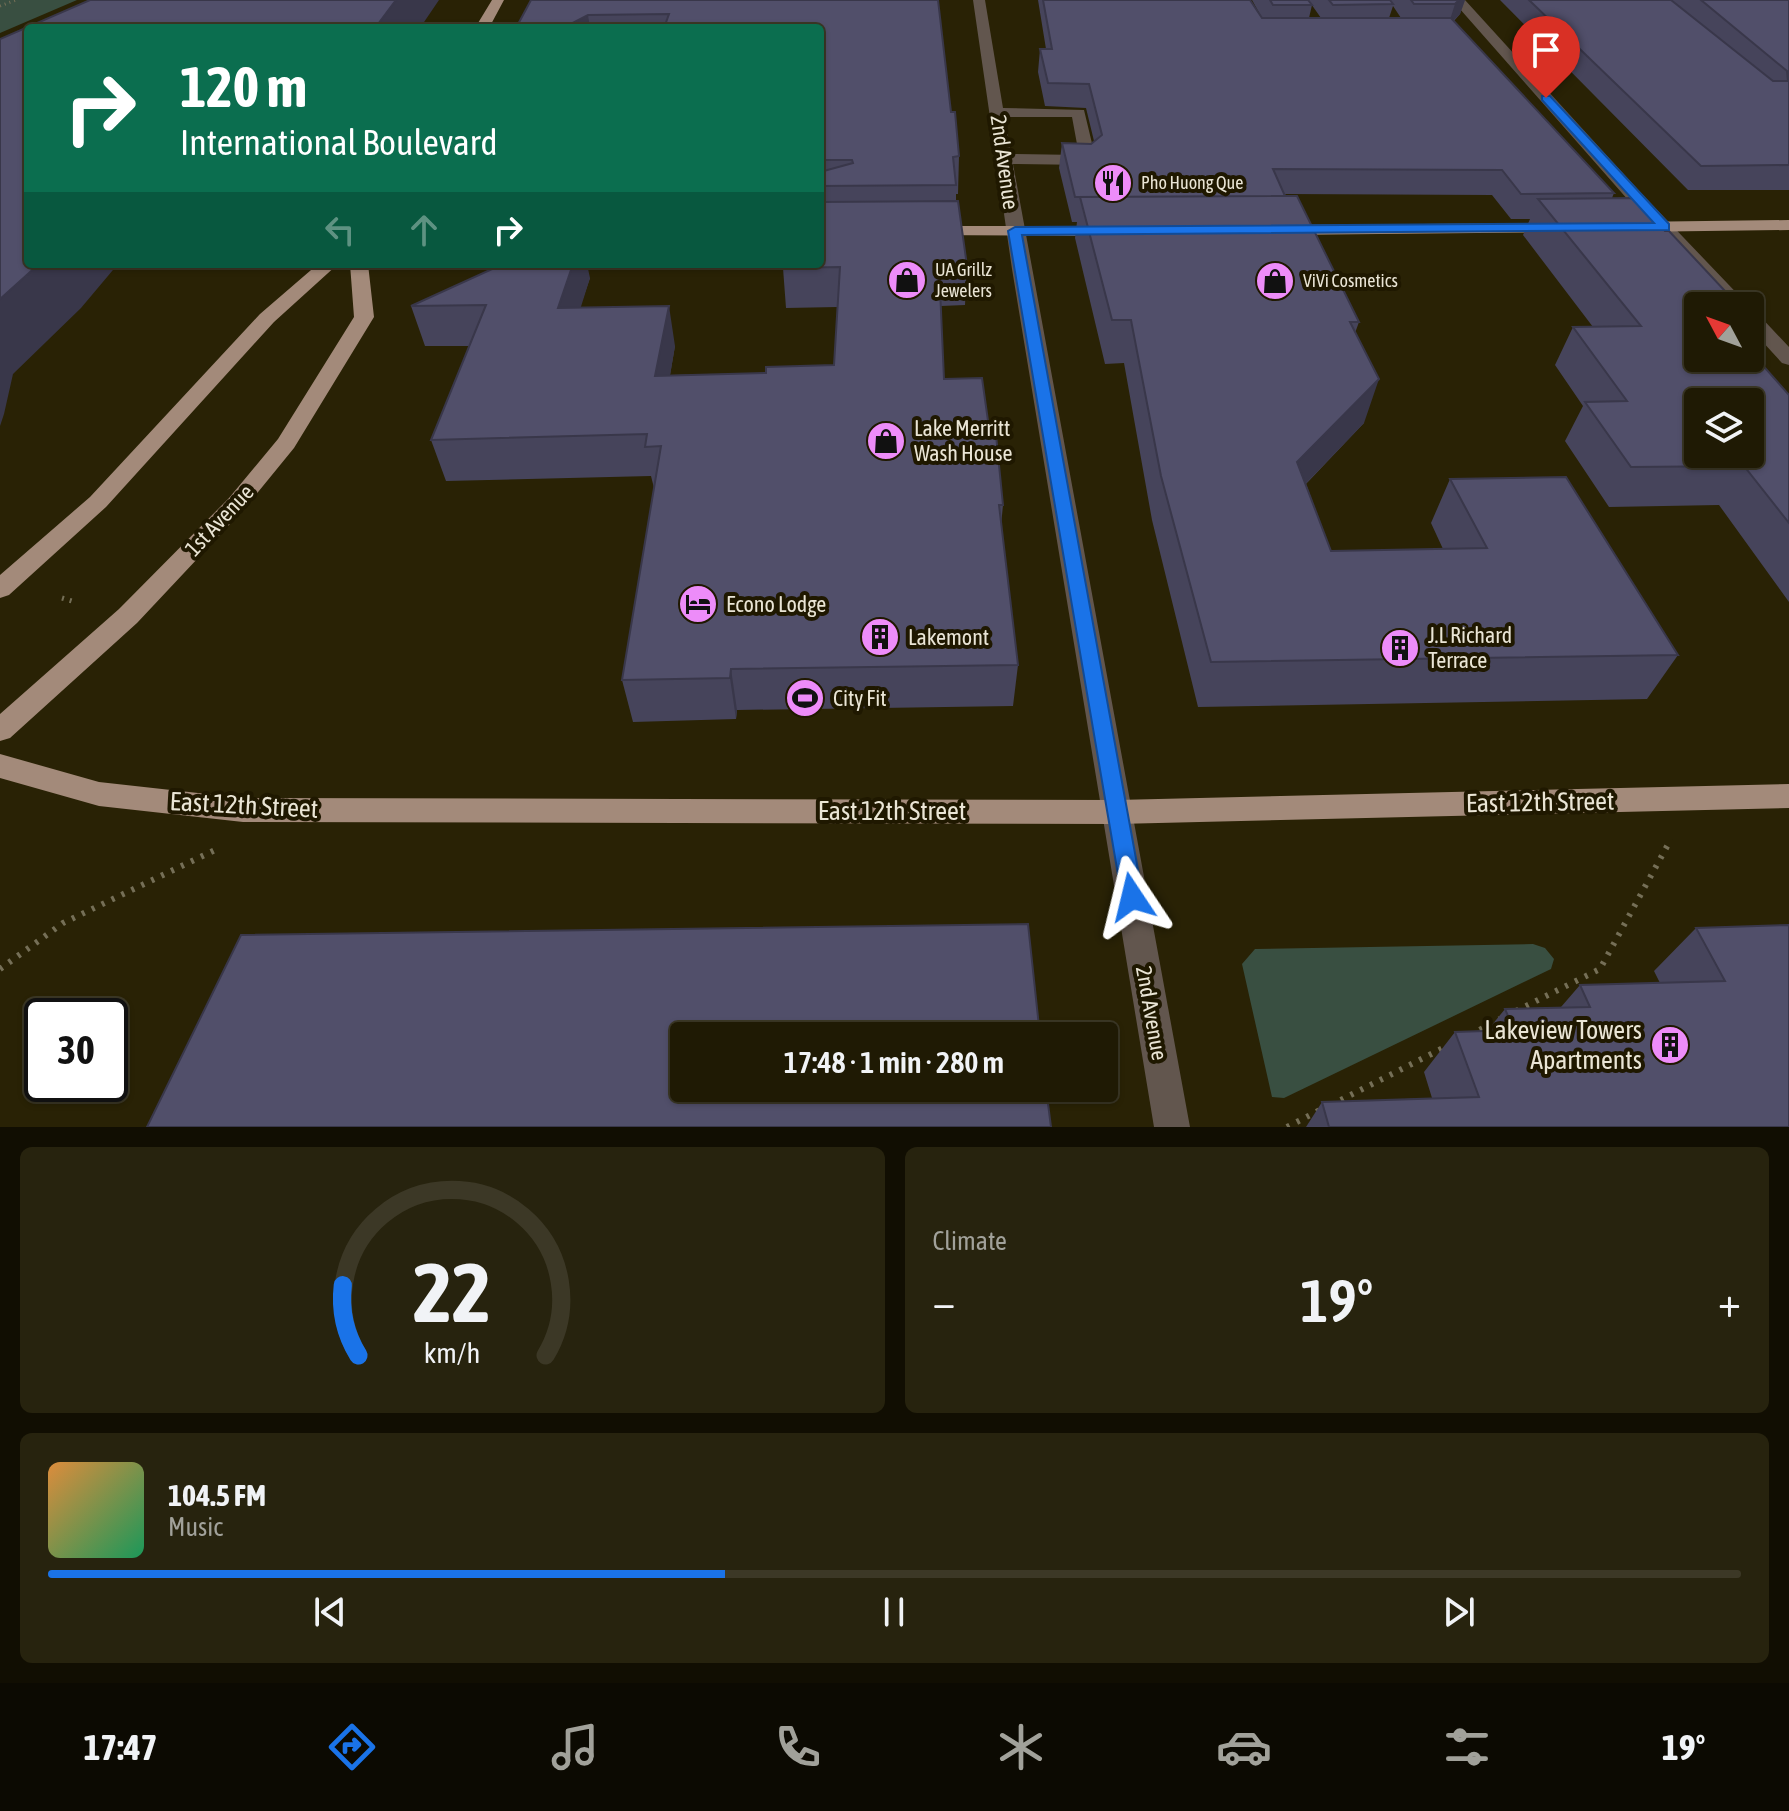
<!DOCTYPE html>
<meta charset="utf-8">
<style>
:root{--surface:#1f1a04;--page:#27230e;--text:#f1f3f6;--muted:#a1a19a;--line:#3c3826;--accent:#1a73e8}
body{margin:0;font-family:"Asap Condensed",sans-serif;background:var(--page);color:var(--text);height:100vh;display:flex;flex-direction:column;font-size:30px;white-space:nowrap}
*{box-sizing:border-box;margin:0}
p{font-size:26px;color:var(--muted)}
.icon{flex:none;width:44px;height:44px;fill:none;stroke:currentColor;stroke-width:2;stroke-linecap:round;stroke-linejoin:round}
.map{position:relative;height:1127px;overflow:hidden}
.details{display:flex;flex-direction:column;gap:20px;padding:20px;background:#110e02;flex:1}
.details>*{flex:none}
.hud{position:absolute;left:24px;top:24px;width:800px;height:244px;border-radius:8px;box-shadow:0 2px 6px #0004,0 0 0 2px var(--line);background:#0b6e4f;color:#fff;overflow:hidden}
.needle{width:52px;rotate:311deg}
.buttons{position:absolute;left:1684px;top:292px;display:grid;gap:16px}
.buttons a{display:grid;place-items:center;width:80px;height:80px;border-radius:8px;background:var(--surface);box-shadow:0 2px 6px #0004,0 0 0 2px var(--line);font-size:40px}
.speed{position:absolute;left:24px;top:998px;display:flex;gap:16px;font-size:40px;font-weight:700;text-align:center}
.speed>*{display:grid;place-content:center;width:104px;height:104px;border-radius:50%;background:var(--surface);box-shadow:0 2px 6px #0004,0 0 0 2px var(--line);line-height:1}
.speed .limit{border:4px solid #111;border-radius:12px;background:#fff;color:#111}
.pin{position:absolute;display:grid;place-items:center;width:68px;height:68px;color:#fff;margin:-82px -34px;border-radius:50% 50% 50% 0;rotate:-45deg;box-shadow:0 0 8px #0007}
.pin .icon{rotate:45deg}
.me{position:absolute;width:88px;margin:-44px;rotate:350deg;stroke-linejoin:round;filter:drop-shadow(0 0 6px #0008)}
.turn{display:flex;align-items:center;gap:28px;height:168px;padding:0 24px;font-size:36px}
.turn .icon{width:104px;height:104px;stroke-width:2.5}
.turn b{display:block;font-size:56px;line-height:68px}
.lanes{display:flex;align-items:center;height:76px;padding:0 24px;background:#0003;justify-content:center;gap:40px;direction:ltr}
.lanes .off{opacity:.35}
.big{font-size:60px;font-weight:600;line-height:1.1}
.details .card{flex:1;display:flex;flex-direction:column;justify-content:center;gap:12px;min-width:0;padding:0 28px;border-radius:12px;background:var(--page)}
.details .dial{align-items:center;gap:0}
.dial svg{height:208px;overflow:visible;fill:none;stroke:var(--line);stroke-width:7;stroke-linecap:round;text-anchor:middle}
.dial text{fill:var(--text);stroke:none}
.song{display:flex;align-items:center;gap:24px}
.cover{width:96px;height:96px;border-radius:12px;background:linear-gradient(135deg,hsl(30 70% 55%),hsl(150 70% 35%))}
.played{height:8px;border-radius:4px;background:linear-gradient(90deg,var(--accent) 40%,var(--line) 40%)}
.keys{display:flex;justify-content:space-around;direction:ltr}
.heat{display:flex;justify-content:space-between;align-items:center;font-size:44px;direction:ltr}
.details .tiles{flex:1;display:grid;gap:20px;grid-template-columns:1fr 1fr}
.card:last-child{grid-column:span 2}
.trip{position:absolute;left:670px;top:1022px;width:448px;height:80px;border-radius:8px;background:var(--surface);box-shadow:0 2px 6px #0004,0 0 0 2px var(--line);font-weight:600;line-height:80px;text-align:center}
.tab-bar{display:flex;height:128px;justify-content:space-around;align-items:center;background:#0c0a02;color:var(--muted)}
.tab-bar .icon{width:56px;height:56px}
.tab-bar .current{color:var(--accent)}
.tab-bar b{font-size:36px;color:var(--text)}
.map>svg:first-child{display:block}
</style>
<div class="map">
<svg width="1789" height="1127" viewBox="0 0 1789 1127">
<rect width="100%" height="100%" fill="#292205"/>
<path fill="#394f41" d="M 0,0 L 77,0 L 0,33 Z
M 1533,944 L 1545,948 L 1554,959 L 1551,969 L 1284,1098 L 1272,1097 L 1242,964 L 1255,949 Z"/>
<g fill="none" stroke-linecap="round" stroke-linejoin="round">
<path stroke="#756f57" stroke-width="3" stroke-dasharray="1 4" stroke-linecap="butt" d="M 0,6 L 16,0"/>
<path stroke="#756f57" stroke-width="5" stroke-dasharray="2 6" stroke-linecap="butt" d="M 62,598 L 75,602"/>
<path stroke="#756f57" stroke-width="6" stroke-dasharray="3 8" stroke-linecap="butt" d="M 0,969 L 63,923 L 215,850
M 1516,1011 L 1600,969 L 1671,839
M 1470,1035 L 1500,1019
M 1331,1105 L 1447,1046
M 1287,1127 L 1322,1109"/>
<path fill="#62564e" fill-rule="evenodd" d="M 973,0 L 985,0 L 1003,108 L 1084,110 L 1096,160 L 1088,165 L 1013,164 L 1190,1127 L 1154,1127 L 1012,269 ZM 1005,117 L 1072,117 L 1079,155 L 1011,154 Z
M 1452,0 L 1465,0 L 1641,193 L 1749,306 L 1730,306 L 1629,201 Z
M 1750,311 L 1757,313 L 1789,347 L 1789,365 L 1782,363 L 1750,328 Z"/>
<path fill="#a38a7a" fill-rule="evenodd" d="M 492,0 L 504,0 L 489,28 L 475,28 Z
M 1789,220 L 1789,230 L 1630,232 L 1621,227 L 1630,222 Z
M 1558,223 L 1564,224 L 1567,228 L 1564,232 L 1282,235 L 1273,230 L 1282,225 Z
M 930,226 L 1106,226 L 1115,231 L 1106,236 L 924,235 L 921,231 Z
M 318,264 L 338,264 L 274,322 L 106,507 L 9,595 L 0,598 L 0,575 L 90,497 L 260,314 Z
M 350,264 L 368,264 L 374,317 L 294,448 L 245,508 L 137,623 L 10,738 L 0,741 L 0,714 L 119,609 L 229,498 L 278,439 L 354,317 Z
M 0,754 L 99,782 L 243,798 L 1117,800 L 1789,784 L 1789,808 L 1117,824 L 243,822 L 99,806 L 0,778 Z"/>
</g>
<path fill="#46445b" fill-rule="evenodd" d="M 531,0 L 938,0 L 951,112 L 959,156 L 958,194 L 956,194 L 956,201 L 967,266 L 965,305 L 941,306 L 944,379 L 990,435 L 1003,505 L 1001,526 L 1018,665 L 1013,706 L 737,710 L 736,719 L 633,722 L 622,680 L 654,488 L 651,476 L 446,481 L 431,440 L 469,346 L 425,346 L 411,306 L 590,278 L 580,307 L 675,346 L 670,375 L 766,373 L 834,365 L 838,307 L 786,308 L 783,268 L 820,264 L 820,28 L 516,28 Z
M 1038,0 L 1250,0 L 1262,18 L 1252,0 L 1465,0 L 1460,14 L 1454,21 L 1614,193 L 1612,198 L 1698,306 L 1789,395 L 1789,602 L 1719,505 L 1609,507 L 1565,441 L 1583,406 L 1555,365 L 1573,327 L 1593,327 L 1523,235 L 1530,219 L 1511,219 L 1492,195 L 1285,194 L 1359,322 L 1355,333 L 1364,423 L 1306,484 L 1331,551 L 1443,549 L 1431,523 L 1450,479 L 1678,655 L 1647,699 L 1198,707 L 1152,520 L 1124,363 L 1105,364 L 1075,238 L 1077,222 L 1072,222 L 1059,168 L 1062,143 L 1091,144 L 1094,141 L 1086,108 L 1045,106 L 1038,72 L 1040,49 L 1046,49 ZM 1309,1 L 1321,18 L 1309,18 L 1312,5 ZM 1393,6 L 1401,18 L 1389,18 Z
M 1500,0 L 1789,0 L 1789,190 L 1688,190 Z
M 1789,925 L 1789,1127 L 1306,1127 L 1322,1102 L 1432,1098 L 1424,1072 L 1455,1032 L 1487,1031 L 1505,1009 L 1561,1007 L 1580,985 L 1660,983 L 1654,971 L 1696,928 Z"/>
<path fill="#39374a" d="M 396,0 L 439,0 L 420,28 L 375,28 Z
M 1459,0 L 1465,0 L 1460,14 L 1448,26 L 1455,4 Z
M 588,15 L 590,28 L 563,28 Z
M 39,264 L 118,264 L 81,308 L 13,374 L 4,414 L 0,426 L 0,299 Z
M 573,264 L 587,264 L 590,278 L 568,348 L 558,308 Z
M 669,306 L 675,346 L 663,417 L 655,376 Z
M 1379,379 L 1364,423 L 1283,507 L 1297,462 Z
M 731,669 L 737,710 L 736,719 L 730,678 Z"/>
<path fill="#514f6a" stroke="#39374a" stroke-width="2" fill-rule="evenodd" d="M 90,0 L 396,0 L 375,28 L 28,28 L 28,264 L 39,264 L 0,299 L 0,39 Z
M 531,0 L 938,0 L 951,112 L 955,112 L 959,156 L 953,157 L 956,185 L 820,186 L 820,172 L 853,163 L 852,160 L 820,160 L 820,28 L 664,28 L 669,14 L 588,15 L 563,28 L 516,28 Z
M 1043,0 L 1250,0 L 1262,18 L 1451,18 L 1614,193 L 1521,194 L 1502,170 L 1273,169 L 1285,196 L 1075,197 L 1062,143 L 1091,144 L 1102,135 L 1089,84 L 1048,83 L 1040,49 L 1052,49 Z
M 1270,0 L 1308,0 L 1312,5 L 1273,5 Z
M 1329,0 L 1390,0 L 1393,4 L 1333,5 Z
M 1411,0 L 1459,0 L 1455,4 L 1414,4 Z
M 1529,0 L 1671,0 L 1773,81 L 1788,81 L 1787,71 L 1701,0 L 1789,0 L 1789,165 L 1701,166 Z
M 1297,196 L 1359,322 L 1350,322 L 1379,379 L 1297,462 L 1331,551 L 1487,548 L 1450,479 L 1566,477 L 1678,655 L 1211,662 L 1161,476 L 1131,320 L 1112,320 L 1080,197 Z
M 1634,198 L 1665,231 L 1669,231 L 1739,306 L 1698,306 L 1698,358 L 1750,358 L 1750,351 L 1789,395 L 1789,523 L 1744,466 L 1631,467 L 1585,402 L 1627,401 L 1573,327 L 1641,326 L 1538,199 ZM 1698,402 L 1750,402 L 1750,454 L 1698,454 Z
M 958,201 L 967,266 L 939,266 L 944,379 L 982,378 L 990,435 L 996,435 L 1003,505 L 999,505 L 1018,665 L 731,669 L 730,678 L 622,680 L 661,446 L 645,447 L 647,434 L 431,440 L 486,305 L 411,306 L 503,264 L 573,264 L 558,308 L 669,306 L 655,376 L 766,373 L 766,367 L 834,365 L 840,267 L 783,268 L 784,264 L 820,264 L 820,202 Z
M 1028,924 L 1040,1036 L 684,1036 L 684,1088 L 1046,1088 L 1051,1127 L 147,1127 L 241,935 Z
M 1789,925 L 1789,1127 L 1329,1127 L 1322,1102 L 1479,1097 L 1455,1032 L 1514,1030 L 1505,1009 L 1590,1007 L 1580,985 L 1725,981 L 1696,928 Z"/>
<path fill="#1a73e8" stroke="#114b97" stroke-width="2" d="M 1542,96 L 1550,96 L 1669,224 L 1669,230 L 1022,235 L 1143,897 L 1140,904 L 1132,907 L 1123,904 L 1008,231 L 1015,227 L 1654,223 L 1542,100 Z"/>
<defs>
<g id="restaurant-disc" transform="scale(2)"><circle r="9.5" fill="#ed8cf9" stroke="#1f1800"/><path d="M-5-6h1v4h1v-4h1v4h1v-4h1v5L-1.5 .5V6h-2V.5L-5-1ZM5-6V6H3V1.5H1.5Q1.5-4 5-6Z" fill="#111"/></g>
<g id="shop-disc" transform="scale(2)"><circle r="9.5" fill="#ed8cf9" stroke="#1f1800"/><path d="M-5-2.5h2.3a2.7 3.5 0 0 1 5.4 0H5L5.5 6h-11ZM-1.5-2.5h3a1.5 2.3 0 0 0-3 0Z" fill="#111"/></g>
<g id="hotel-disc" transform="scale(2)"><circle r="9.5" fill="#ed8cf9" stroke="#1f1800"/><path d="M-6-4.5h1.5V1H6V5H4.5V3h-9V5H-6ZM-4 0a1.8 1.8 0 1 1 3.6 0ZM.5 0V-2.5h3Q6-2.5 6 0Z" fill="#111"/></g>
<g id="building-disc" transform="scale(2)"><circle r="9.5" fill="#ed8cf9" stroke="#1f1800"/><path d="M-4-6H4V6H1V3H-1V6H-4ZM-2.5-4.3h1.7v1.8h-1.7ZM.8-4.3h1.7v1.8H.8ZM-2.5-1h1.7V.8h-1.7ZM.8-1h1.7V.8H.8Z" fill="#111"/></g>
<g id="stadium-disc" transform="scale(2)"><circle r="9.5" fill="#ed8cf9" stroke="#1f1800"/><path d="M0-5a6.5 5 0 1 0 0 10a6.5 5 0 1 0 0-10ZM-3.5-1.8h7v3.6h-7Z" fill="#111"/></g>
</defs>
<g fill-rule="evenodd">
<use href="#restaurant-disc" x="1113" y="183"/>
<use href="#shop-disc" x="907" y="280"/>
<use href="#shop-disc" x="1275" y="281"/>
<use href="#shop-disc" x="886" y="441"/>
<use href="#hotel-disc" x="698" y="604"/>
<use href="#building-disc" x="880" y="637"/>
<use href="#building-disc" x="1400" y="648"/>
<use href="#stadium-disc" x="805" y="698"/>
<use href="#building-disc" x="1670" y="1045"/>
</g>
<g text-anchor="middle" stroke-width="8" stroke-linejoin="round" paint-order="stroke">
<g font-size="18" fill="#eae5d5" stroke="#1f1800" text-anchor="start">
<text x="1141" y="189">Pho Huong Que</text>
<text x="935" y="276">UA Grillz<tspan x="935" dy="21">Jewelers</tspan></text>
<text x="1303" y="287">ViVi Cosmetics</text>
</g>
<g font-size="22" fill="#eae5d5" stroke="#1f1800">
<text transform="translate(1005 162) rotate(82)" y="8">2nd Avenue</text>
<text transform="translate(219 520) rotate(-47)" y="8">1st Avenue</text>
<text transform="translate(1152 1013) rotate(80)" y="8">2nd Avenue</text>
</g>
<g font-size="22" fill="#eae5d5" stroke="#1f1800" text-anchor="start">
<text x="914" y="436">Lake Merritt<tspan x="914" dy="25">Wash House</tspan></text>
<text x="726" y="612">Econo Lodge</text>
<text x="1428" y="643">J.L Richard<tspan x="1428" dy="25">Terrace</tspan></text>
<text x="908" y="645">Lakemont</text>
<text x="833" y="706">City Fit</text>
</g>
<g font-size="26" fill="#eae5d5" stroke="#1f1800">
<text transform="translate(1540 802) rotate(-1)" y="9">East 12th Street</text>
<text transform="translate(244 805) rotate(3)" y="9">East 12th Street</text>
<text x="892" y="820">East 12th Street</text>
</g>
<g font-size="26" fill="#eae5d5" stroke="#1f1800" text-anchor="end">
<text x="1642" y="1039">Lakeview Towers<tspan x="1642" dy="30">Apartments</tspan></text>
</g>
</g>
</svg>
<div class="buttons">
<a><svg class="needle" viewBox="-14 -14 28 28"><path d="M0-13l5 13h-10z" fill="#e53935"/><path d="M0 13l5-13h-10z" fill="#a1a19a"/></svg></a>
<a><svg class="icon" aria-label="layers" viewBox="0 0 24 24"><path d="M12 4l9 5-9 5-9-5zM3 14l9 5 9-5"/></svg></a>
</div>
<div class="speed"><div class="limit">30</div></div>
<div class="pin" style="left:1546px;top:98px;background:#d93025"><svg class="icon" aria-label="arrive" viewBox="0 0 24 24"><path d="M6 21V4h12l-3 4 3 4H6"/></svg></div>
<svg class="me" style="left:1132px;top:897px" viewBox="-20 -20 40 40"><path d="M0-17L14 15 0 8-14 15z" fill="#1a73e8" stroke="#fff" stroke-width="4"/></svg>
<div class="trip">17:48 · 1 min · 280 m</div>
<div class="hud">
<div class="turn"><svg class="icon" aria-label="right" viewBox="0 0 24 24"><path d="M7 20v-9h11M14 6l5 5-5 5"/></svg><div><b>120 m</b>International Boulevard</div></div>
<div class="lanes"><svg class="icon off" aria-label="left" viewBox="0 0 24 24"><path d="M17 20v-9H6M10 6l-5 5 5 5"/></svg><svg class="icon off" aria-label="ahead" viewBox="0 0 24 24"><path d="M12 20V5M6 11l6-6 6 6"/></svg><svg class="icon" aria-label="right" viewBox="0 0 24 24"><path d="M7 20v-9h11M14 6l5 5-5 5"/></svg></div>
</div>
</div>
<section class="details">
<div class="tiles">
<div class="card dial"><svg viewBox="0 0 100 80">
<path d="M14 69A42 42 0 1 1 86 69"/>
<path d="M14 69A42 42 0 0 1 8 42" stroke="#1a73e8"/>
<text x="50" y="56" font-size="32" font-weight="700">22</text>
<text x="50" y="72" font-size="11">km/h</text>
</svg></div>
<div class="card"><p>Climate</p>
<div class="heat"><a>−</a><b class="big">19°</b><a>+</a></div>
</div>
<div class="card">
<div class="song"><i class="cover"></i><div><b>104.5 FM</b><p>Music</p></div></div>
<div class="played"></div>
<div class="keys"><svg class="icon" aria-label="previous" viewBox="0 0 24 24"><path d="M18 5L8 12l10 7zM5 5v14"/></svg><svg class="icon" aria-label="pause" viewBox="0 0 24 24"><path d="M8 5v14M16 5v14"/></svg><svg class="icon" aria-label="next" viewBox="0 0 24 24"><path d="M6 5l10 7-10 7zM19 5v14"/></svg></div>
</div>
</div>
</section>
<nav class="tab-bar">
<b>17:47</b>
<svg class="icon current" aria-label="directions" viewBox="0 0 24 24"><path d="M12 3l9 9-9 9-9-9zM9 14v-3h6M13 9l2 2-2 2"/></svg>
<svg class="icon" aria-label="music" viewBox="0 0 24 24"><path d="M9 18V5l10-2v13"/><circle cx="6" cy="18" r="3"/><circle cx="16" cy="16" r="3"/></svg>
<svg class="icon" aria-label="phone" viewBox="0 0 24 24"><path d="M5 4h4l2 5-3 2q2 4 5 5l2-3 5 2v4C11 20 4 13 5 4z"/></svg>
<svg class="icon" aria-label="climate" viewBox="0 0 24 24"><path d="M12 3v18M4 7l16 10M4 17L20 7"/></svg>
<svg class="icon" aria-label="car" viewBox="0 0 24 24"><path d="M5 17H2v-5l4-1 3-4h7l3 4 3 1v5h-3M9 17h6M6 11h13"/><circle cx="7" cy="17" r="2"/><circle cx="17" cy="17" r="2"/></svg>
<svg class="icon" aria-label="filters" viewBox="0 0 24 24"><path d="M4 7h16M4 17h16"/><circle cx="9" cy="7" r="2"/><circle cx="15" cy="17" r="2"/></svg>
<b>19°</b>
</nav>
